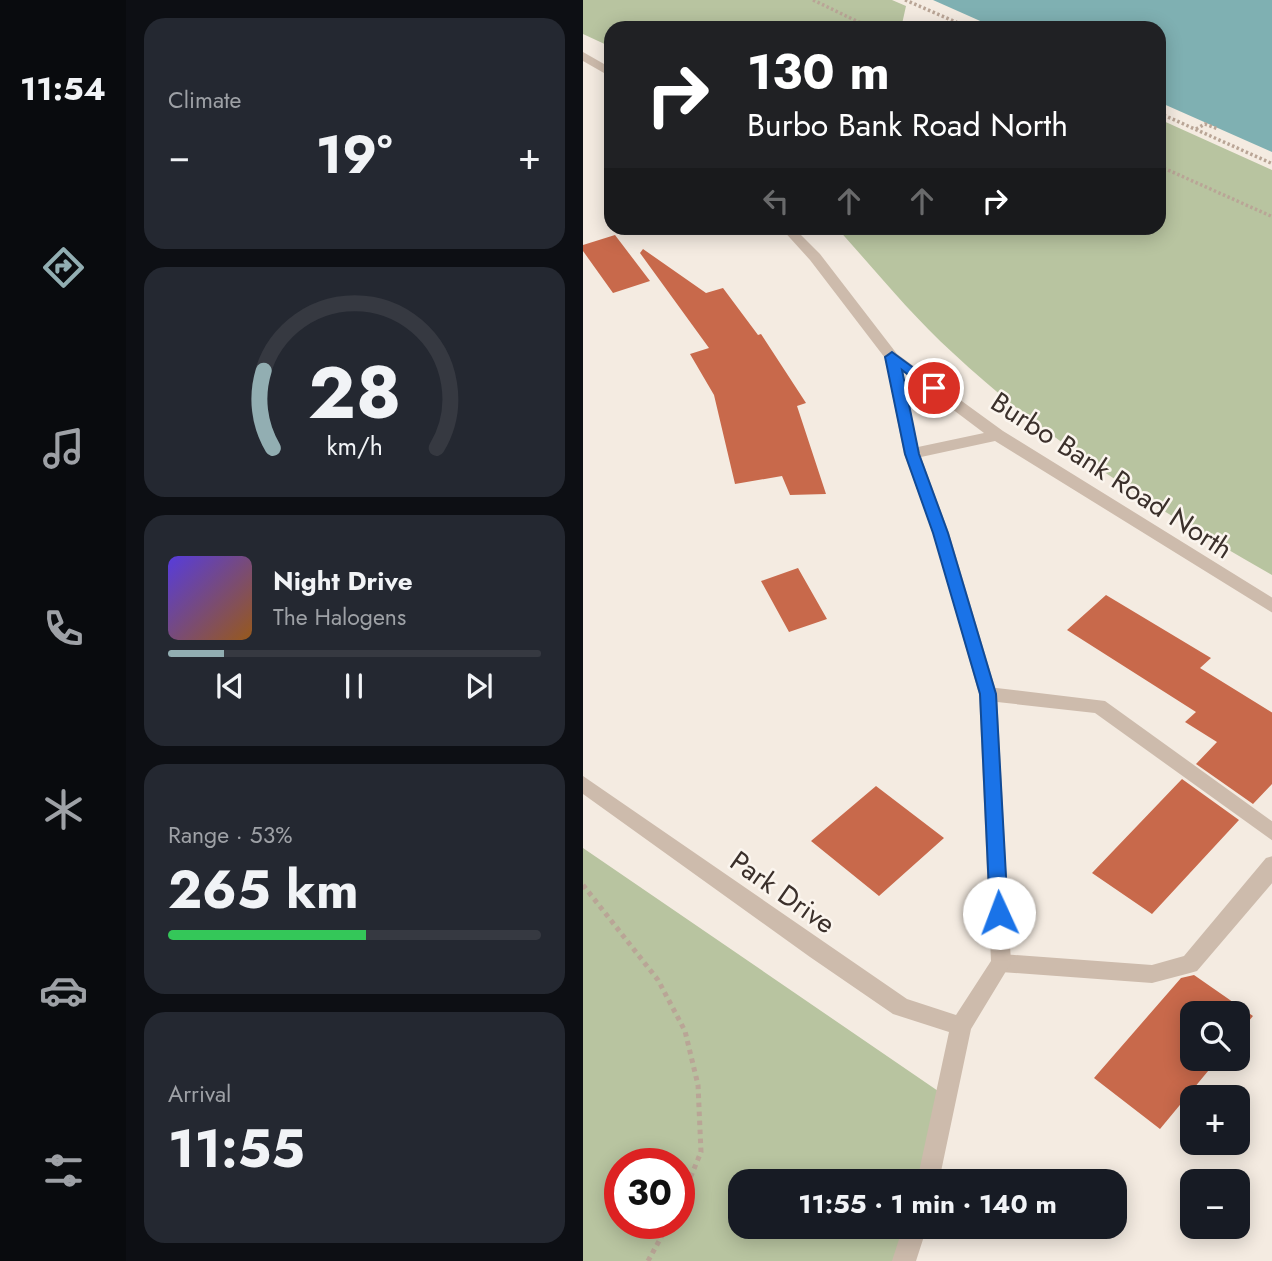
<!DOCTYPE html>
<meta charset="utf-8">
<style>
:root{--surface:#171b24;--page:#242831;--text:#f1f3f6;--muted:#9ea1a6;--line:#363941;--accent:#92aeb2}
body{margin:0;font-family:Jost,sans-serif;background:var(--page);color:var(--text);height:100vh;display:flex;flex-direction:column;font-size:26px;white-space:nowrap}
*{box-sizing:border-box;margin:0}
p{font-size:23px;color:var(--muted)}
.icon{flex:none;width:38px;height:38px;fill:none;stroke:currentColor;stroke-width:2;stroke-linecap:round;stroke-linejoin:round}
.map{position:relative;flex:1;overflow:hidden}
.drawer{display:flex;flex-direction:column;gap:18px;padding:18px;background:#0d0f14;width:457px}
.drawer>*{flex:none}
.banner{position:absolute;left:21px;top:21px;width:562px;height:214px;border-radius:21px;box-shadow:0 4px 18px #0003;background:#202124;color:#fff;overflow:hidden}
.controls{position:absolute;left:597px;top:1001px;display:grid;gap:14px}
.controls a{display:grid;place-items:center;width:70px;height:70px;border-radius:14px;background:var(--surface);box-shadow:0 4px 18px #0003;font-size:35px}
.speed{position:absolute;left:21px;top:1148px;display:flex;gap:14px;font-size:35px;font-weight:700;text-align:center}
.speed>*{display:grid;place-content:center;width:91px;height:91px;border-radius:50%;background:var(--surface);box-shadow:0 4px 18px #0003;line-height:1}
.speed .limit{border:10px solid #d22;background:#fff;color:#111}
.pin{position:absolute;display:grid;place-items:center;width:60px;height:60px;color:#fff;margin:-30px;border:4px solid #fff;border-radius:50%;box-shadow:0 2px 7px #0007}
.me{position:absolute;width:77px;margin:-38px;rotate:358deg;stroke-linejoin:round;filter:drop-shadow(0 0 5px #0008)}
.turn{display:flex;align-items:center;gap:24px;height:147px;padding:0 28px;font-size:32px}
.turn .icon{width:91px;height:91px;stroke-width:2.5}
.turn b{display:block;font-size:49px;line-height:60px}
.lanes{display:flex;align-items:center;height:66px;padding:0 28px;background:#0003;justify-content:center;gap:35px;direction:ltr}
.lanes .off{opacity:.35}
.big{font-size:52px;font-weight:700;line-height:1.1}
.drawer .card{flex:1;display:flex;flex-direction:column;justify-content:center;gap:10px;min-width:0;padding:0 24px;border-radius:21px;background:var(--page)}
.drawer .dial{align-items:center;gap:0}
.dial svg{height:182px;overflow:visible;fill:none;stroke:var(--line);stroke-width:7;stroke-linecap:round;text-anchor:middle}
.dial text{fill:var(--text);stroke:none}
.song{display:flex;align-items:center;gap:21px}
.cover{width:84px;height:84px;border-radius:10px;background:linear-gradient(135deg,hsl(250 70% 55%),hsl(30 70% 35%))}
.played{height:7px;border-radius:4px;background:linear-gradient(90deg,var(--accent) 15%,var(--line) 15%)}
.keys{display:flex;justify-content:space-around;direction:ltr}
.heat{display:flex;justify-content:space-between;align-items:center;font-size:38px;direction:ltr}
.charge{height:10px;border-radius:5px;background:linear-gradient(90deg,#34c759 53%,var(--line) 0)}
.trip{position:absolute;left:145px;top:1169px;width:399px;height:70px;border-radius:21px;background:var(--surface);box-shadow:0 4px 18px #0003;font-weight:700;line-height:70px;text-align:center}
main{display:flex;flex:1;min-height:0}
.dock{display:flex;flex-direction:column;width:126px;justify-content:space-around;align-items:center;background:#090b0e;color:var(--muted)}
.dock .icon{width:49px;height:49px}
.dock .active{color:var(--accent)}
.dock b{font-size:32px;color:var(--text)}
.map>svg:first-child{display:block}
</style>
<main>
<nav class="dock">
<b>11:54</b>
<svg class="icon active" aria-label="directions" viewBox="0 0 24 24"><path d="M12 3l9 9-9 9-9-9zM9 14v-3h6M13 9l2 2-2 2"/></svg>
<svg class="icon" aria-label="music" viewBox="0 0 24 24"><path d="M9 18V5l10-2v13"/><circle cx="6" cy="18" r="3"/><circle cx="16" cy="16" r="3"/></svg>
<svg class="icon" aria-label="phone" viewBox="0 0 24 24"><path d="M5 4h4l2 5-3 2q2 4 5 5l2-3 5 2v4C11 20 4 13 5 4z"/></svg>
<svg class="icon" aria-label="climate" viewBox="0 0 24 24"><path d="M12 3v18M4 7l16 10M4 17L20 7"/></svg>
<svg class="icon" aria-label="car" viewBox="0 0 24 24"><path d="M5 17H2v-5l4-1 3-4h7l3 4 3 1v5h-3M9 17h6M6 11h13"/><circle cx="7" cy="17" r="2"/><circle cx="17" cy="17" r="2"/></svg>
<svg class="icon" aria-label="filters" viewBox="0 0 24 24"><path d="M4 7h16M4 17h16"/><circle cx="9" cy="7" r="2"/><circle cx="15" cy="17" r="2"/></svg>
</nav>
<section class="drawer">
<div class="card"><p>Climate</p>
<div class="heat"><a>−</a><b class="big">19°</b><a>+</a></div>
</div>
<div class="card dial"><svg viewBox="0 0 100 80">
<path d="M14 69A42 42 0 1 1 86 69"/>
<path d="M14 69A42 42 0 0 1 10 35" stroke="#92aeb2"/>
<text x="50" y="56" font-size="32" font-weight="700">28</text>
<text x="50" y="72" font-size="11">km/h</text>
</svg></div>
<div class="card">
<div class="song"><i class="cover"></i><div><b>Night Drive</b><p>The Halogens</p></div></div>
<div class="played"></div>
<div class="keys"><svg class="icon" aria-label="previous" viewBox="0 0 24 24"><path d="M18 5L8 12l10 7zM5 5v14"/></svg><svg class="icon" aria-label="pause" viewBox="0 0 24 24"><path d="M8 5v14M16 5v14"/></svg><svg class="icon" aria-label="next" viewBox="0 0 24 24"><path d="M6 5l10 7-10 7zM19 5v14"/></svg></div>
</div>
<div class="card"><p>Range · 53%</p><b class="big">265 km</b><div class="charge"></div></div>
<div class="card"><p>Arrival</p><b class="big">11:55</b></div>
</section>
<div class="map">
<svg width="690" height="1261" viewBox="0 0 690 1261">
<rect width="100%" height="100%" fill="#f4ebe1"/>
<path fill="#b8c4a0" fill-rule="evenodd" d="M 0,0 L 309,0 L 323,6 L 319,24 L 327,28 L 28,28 L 28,47 L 0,34 Z
M 576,119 L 689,170 L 689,575 C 578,512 464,441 370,353 C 328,315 292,270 254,228 L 576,228 Z
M 0,848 L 358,1093 L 344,1181 L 158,1181 L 158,1227 L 332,1227 L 321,1261 L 0,1261 ZM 37,1164 L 96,1164 L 96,1223 L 37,1223 Z"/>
<path fill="#7fb0b2" d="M 350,0 L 689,0 L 689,152 L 576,102 L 576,28 L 413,28 Z"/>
<path fill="#c8694b" d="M 32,235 L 67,281 L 30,293 L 0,251 L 0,245 Z
M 60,249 L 123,293 L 140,288 L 175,335 L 178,334 L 223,403 L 214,406 L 243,494 L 207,495 L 199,476 L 152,484 L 131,395 L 107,354 L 126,348 L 57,253 Z
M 215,568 L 244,619 L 206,632 L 178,581 Z
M 523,595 L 628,658 L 617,668 L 690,713 L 690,783 L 670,804 L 613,764 L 634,742 L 602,722 L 613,712 L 484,630 Z
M 599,779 L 656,820 L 569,914 L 509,873 Z
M 293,786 L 361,838 L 296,896 L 228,841 Z
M 611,975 L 670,1016 L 654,1035 L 654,1013 L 609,1013 L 609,1059 L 635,1059 L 577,1129 L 511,1078 L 598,978 Z"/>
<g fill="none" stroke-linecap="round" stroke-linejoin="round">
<path stroke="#b9a596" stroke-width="3.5" stroke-dasharray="2.5 2.5" stroke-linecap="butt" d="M 230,0 L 288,28
M 322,0 L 387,28
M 576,113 L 690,164
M 613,129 L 622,124 L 635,129
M 576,166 L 690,217"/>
<path stroke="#b9a596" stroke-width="5" stroke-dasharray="4.5 4.5" stroke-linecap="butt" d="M 0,885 L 75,980 L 102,1031 L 115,1085 L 118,1152 L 96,1205
M 65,1261 L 86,1223"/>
<path fill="#cdbbac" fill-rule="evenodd" d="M 405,687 L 522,701 L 690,822 L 690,841 L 512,713 L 405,701 L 399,699 L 396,694 L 399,689 Z
M 690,856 L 690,882 L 614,971 L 607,973 L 569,983 L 418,972 L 411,969 L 408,963 L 411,957 L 418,954 L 569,965 L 601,956 L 683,858 Z"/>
<path fill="#cdbbac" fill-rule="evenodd" d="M 0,52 L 28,68 L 28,77 L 0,61 Z
M 198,228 L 211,228 L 237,254 L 314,354 L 420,431 L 690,598 L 690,613 L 412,441 L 338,457 L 366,533 L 414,694 L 428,963 L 388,1029 L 356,1181 L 334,1181 L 366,1032 L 310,1014 L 227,957 L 0,794 L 0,776 L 324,999 L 373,1015 L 408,961 L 396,694 L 350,533 L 321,454 L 302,358 L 227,260 ZM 320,372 L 401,433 L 335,447 Z
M 320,1227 L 344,1227 L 333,1261 L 309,1261 Z"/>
</g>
<path fill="#1a73e8" stroke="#114b97" stroke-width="2" d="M 309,352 L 358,388 L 356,391 L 346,391 L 319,370 L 336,454 L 365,533 L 413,694 L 425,913 L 423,919 L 416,921 L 409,919 L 407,913 L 397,694 L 350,533 L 322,454 L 302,357 Z"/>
<g text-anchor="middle" stroke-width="5" stroke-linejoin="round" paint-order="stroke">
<g font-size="28" fill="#3b302b" stroke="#fbf5ee">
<text transform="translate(529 475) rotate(33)" y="10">Burbo Bank Road North</text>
<text transform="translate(200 892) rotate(35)" y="10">Park Drive</text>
</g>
</g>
</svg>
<div class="controls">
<a><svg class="icon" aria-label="search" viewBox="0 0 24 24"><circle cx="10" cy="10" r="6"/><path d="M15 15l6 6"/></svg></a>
<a>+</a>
<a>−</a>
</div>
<div class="speed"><div class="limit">30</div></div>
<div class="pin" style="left:351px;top:388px;background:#d93025"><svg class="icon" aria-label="arrive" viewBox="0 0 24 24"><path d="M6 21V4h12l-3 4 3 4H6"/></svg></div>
<svg class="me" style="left:416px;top:913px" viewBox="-20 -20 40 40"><circle r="19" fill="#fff"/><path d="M0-13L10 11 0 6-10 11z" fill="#1a73e8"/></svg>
<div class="trip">11:55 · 1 min · 140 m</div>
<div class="banner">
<div class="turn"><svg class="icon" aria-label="right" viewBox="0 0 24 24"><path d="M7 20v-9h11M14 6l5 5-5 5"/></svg><div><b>130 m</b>Burbo Bank Road North</div></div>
<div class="lanes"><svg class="icon off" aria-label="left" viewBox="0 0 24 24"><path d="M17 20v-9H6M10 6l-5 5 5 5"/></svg><svg class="icon off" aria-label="ahead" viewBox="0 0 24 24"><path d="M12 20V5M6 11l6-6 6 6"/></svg><svg class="icon off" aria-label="ahead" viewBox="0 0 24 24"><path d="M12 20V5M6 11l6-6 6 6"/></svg><svg class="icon" aria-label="right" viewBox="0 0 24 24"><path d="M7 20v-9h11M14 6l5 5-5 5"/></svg></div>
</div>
</div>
</main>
